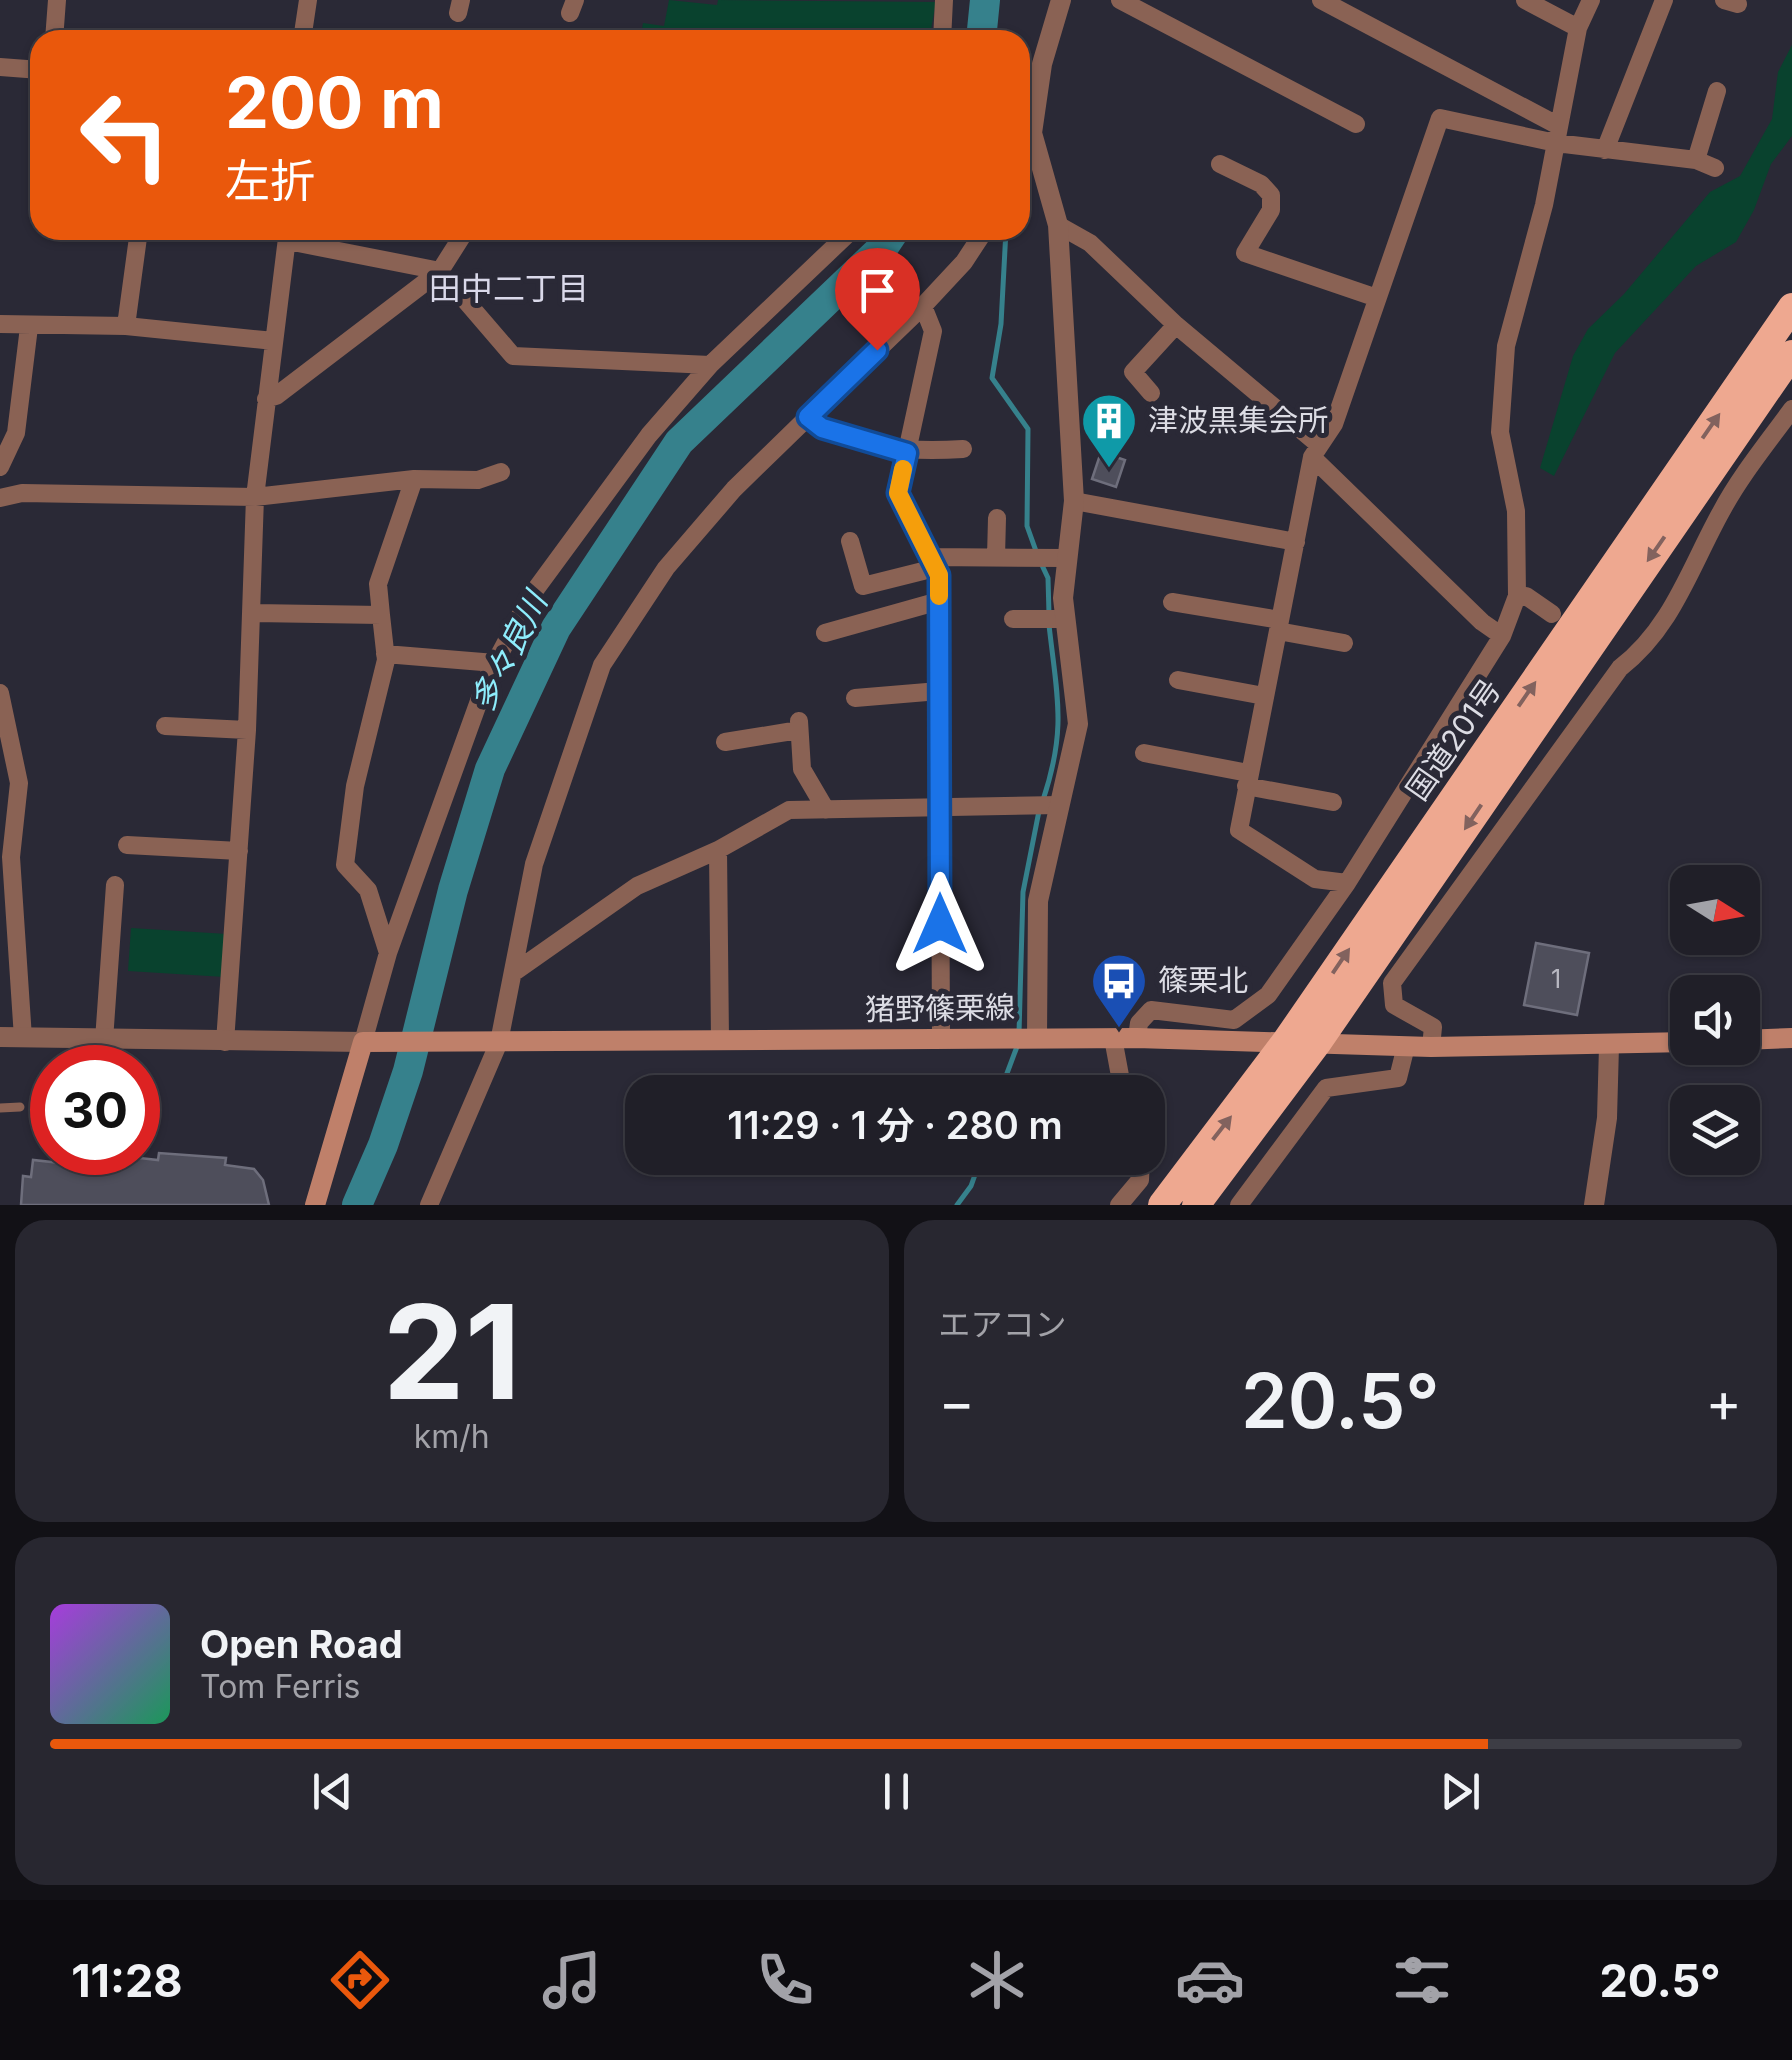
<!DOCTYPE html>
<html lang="ja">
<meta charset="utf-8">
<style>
:root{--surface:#201f28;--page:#282730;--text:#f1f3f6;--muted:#a2a2a8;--line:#3d3d45;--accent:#ea580c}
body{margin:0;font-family:Inter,"Noto Sans JP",sans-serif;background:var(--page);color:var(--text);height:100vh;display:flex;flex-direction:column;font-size:38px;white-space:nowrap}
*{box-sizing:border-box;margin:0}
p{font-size:32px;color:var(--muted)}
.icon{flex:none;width:55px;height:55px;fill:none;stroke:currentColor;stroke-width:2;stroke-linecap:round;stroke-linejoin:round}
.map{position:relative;height:1205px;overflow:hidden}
.details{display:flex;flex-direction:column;gap:15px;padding:15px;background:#121116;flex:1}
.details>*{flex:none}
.guide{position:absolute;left:30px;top:30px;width:1000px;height:210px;border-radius:30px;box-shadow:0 2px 8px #0004,0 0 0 2px var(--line);background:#ea580c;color:#fff;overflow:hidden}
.needle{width:65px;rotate:101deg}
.fabs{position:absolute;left:1670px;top:865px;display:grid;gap:20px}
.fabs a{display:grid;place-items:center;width:90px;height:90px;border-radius:20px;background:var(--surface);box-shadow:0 2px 8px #0004,0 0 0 2px var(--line);font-size:50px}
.speed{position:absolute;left:30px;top:1045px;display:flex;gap:20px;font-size:50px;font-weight:700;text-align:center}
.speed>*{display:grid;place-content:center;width:130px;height:130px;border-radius:50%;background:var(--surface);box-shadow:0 2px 8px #0004,0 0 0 2px var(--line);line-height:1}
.speed .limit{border:15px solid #d22;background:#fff;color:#111}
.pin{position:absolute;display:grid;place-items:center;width:85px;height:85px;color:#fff;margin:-102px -42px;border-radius:50% 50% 50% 0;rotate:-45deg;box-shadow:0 0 10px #0007}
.pin .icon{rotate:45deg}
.me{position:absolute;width:110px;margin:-55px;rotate:0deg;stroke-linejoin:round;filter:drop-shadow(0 0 8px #0008)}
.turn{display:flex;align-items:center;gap:35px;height:210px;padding:0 30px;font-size:45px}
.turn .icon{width:130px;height:130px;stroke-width:2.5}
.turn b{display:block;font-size:70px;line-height:85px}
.big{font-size:75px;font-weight:600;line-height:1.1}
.details .widget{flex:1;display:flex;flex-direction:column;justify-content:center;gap:15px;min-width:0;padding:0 35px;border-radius:30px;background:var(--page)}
.details .dial{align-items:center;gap:0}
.dial b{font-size:130px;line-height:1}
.song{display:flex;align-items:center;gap:30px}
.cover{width:120px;height:120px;border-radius:15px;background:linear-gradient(135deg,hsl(280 70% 55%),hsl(150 70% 35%))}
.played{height:10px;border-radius:5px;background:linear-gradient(90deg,var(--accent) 85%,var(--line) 85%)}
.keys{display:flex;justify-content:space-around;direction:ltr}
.heat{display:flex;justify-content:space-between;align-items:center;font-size:55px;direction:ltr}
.details .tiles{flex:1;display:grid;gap:15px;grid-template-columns:1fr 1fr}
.widget:last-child{grid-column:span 2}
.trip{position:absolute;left:625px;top:1075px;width:540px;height:100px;border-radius:30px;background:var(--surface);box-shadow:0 2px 8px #0004,0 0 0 2px var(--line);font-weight:600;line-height:100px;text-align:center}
.menu{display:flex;height:160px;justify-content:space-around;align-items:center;background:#0d0c10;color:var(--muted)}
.menu .icon{width:70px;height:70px}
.menu .on{color:var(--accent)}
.menu b{font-size:45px;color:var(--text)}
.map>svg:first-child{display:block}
</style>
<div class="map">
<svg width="1792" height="1205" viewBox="0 0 1792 1205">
<rect width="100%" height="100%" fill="#2a2936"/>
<path fill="#09422e" d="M 669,0 L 717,5 L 718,0 L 936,2 L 929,40 L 640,40 L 643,23 L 664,26 Z
M 1792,45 L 1792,136 L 1771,164 L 1754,210 L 1736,242 L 1696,266 L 1615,353 L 1554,476 L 1540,468 L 1573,356 L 1588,329 L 1624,294 L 1710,192 L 1740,176 L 1772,119 L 1778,72 Z
M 131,928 L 227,934 L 225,977 L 128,971 Z"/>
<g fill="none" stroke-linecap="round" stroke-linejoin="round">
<path stroke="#36818c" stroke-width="5" d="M 982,36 L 982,40
M 1006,230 L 1001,324 L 992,378 L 1028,429 L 1027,526 L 1036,551
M 1040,561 L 1048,578 L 1049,614
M 1043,800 C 1067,728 1057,697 1049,625
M 1019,1033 L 1023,892 L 1039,811
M 1000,1092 L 1018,1044
M 957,1205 L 971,1186 L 981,1158"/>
<path stroke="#36818c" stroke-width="30" d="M 981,40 L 985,0
M 357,1205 L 383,1145 L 408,1071 L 453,890 L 490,769 L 556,628 L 679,442 L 885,245 L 895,230"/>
</g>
<path fill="#4e4e5b" stroke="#6e6e7c" stroke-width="2.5" d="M 1101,452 L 1125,460 L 1116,487 L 1092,479 Z
M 1536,943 L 1589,953 L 1577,1015 L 1524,1005 Z
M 80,1152 L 94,1152 L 93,1167 L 121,1170 L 140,1158 L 158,1160 L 159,1153 L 226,1158 L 225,1165 L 254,1169 L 263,1180 L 269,1205 L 21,1205 L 23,1176 L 31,1177 L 33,1160 L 79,1165 Z"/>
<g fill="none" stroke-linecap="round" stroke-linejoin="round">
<path stroke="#8a6254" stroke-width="9" d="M 0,1108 L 20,1107"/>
<path stroke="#8a6254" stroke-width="18" d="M 1120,0 L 1356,124
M 1321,0 L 1557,125
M 1525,0 L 1578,28
M 1724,0 L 1738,4
M 458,13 L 461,0
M 570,13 L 575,0
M 54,40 L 57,0
M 302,40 L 308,0
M 942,40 L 944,0
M 0,67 L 40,70
M 1605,150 L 1664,0
M 1696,160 L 1717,91
M 1220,164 L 1261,184 L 1271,195 L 1271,210 L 1245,253 L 1377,298
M 1058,225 L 1090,243 L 1176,325 L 1318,444
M 139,230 L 126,326 L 274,341
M 288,241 L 440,271 L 466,230
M 923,306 L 964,262 L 985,230
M 0,324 L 126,326
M 1151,393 L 1133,372 L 1176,325
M 266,399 L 276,396 L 440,271 L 513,356 L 710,365
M 1312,457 L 1482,622 L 1502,636
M 0,467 L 16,433 L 29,327
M 414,479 L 478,480 L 501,472
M 0,498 L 22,493 L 255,497 L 414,479 L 378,584 L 381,615
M 1074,501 L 1296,542
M 850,541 L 863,586 L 935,568
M 930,557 L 1065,558
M 996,557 L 997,518
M 1517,596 L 1526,596 L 1552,614
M 1172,602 L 1280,620
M 252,613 L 381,615 L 386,660 L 355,786 L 345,865 L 368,890 L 388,953
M 1013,619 L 1065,619
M 1278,631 L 1344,643
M 825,633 L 939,601
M 385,654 L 495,663
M 1178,680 L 1264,696
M 0,693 L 19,783 L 11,857 L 23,1038
M 855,698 L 939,691
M 799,721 L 802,769 L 826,810
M 165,726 L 247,730
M 725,742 L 799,730
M 1144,753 L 1248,773
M 1246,786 L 1333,802
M 127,845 L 239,851
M 718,850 L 789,810 L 1059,805
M 1347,883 L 1315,879 L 1239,830 L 1312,457 L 1334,424 L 1440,118 L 1556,143 L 1696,160 L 1715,168
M 516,971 L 637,886 L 718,850 L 720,1040
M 1113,1038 L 1123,1092
M 1137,1038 L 1139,1023 L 1151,1010 L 1234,1020 L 1268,995 L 1347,883 L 1502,636 L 1517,596 L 1516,511 L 1500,432 L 1506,346 L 1544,205 L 1578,28 L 1591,0
M 941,1039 L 939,575 L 898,493 L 933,331 L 923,306 L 808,417 C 850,450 912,452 963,449
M 104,1040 L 115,885
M 225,1042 L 247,730 L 255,497 L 288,230
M 363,1042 L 388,953 L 488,676 L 530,597 L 649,435 L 710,365 L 852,230
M 1431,1047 L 1433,1027 L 1394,1005 L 1392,983 L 1620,668 C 1672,628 1690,568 1721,512 C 1740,476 1768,442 1792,409
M 1080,1167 L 1090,1158
M 429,1205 L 499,1042 L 534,864 L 602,665 L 666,568 L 734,489 L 808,417
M 1119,1205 L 1140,1180 L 1141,1158
M 1239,1205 L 1326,1088 L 1398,1078 L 1406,1046"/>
<path stroke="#8a6254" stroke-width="20" d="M 0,1037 L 363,1042
M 1037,1038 L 1038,901 L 1078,724 L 1063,598 L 1074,501 L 1058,225 L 1032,133 L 1042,64 L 1061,0
M 1594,1205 L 1607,1118 L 1609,1046"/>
<path stroke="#bf806a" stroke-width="20" d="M 1742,1040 L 1792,1038
M 315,1205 L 363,1042 L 1137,1038 L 1431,1047 L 1688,1042"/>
<path stroke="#eea890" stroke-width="28" d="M 1162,1205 L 1286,1041 L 1792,307
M 1196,1205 L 1318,1042 L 1792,354"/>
</g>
<defs><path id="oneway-solid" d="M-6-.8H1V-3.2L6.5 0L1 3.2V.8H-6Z" transform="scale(2.5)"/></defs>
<g fill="#82625e">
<use href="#oneway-solid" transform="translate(1711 426) rotate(-55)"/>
<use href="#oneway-solid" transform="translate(1656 549) rotate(125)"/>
<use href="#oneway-solid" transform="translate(1527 694) rotate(-55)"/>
<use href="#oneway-solid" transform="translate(1473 817) rotate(124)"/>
<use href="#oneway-solid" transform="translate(1341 961) rotate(-56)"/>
<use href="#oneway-solid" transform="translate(1222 1128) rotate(-52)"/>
</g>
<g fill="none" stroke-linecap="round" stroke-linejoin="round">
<g stroke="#114b97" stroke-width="25">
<path id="route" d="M 877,350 L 808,417 L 822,428 L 907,453 L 898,493 L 939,575 L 940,924"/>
</g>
<use href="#route" stroke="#1a73e8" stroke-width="18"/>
<path stroke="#f59e0b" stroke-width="18" d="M 903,469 L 898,493 L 939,575 L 939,596"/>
</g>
<defs>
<g id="building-pin" transform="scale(2.875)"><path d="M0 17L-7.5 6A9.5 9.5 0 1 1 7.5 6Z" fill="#0f9aa8" stroke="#2a2936"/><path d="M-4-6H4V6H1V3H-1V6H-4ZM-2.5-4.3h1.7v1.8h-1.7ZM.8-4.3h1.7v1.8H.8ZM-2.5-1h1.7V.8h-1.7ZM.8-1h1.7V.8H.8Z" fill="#fff"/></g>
<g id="bus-pin" transform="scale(2.875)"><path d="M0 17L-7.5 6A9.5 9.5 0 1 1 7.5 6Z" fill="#1a4fb4" stroke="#2a2936"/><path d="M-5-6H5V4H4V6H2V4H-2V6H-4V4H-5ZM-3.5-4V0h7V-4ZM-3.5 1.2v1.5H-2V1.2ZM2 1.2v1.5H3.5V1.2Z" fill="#fff"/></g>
</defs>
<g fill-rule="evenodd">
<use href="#building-pin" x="1109" y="421"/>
<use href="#bus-pin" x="1119" y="981"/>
</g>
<g text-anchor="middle" stroke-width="10" stroke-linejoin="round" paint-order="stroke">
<g font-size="25" fill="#b8b8c2">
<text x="1556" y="988">1</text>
</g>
<g font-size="30" fill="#dcdce4" stroke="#2a2936" text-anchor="start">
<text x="1148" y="431">津波黒集会所</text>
<text x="1158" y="991">篠栗北</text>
</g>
<g font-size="30" fill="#dcdce4" stroke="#2a2936">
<text transform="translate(1454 740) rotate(-55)" y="10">国道201号</text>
<text transform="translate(940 1009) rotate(-1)" y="10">猪野篠栗線</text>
</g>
<g font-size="32" fill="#dad9ea" stroke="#2a2936">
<text x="509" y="300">田中二丁目</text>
</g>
<g font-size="32" font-style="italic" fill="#8eedfc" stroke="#2a2936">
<text transform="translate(509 652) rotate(-63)" y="11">多々良川</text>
</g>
</g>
</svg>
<div class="fabs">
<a><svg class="needle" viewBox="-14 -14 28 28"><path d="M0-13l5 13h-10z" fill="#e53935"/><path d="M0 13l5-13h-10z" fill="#a2a2a8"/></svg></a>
<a><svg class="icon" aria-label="sound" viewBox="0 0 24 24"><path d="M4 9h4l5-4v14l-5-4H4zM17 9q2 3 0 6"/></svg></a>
<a><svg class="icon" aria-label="layers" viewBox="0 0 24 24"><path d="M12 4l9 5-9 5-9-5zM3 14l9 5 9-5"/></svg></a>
</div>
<div class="speed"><div class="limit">30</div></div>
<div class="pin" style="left:877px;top:350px;background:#d93025"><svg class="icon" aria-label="arrive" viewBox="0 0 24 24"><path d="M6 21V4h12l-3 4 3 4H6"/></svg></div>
<svg class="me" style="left:940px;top:924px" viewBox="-20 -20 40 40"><path d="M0-17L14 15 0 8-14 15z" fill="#1a73e8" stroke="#fff" stroke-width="4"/></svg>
<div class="trip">11:29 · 1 分 · 280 m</div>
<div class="guide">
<div class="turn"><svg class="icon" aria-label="left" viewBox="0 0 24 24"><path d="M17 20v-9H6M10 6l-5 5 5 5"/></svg><div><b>200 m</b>左折</div></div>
</div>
</div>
<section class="details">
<div class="tiles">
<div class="widget dial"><b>21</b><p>km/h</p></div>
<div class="widget"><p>エアコン</p>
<div class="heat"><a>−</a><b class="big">20.5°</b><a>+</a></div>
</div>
<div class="widget">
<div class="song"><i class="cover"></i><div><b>Open Road</b><p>Tom Ferris</p></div></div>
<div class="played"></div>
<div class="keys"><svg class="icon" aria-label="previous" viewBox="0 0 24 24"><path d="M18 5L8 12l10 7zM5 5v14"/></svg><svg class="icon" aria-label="pause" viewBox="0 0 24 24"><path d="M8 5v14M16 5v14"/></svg><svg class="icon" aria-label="next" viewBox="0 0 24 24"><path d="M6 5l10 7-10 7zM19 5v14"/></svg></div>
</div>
</div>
</section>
<nav class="menu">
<b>11:28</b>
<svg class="icon on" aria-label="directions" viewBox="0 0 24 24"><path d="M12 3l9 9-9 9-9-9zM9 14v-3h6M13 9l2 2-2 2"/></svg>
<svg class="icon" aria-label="music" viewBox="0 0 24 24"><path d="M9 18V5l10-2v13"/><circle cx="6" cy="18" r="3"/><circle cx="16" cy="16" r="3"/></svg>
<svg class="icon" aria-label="phone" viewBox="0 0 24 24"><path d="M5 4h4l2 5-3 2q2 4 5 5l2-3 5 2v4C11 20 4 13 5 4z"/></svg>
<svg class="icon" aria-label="climate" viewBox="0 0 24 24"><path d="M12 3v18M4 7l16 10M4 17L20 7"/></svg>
<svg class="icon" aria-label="car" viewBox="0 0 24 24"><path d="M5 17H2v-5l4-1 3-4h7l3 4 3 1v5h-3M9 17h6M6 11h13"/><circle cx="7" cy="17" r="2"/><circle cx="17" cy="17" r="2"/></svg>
<svg class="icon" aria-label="filters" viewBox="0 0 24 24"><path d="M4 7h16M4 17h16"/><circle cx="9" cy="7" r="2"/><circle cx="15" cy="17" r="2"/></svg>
<b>20.5°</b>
</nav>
